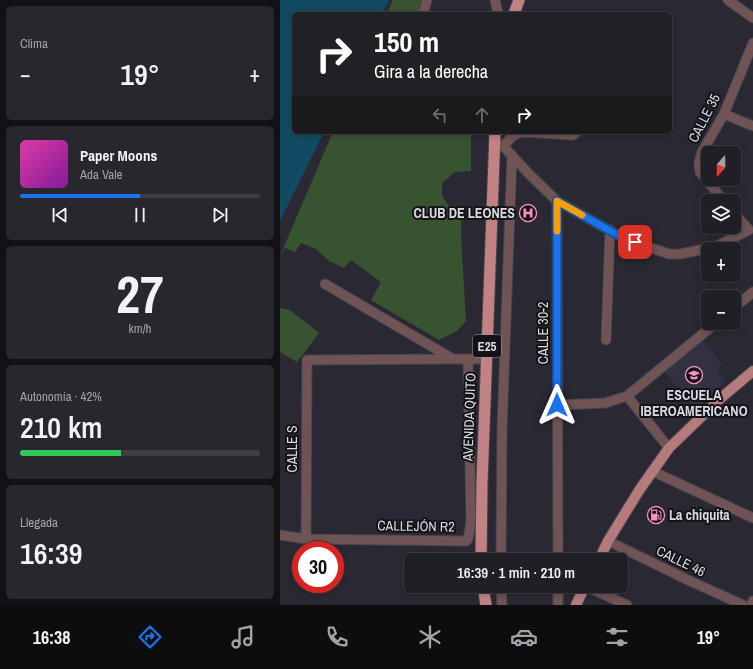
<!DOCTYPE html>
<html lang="es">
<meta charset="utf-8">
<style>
:root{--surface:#201f26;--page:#28272e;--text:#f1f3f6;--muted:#a2a2a7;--line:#3d3d43;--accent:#1a73e8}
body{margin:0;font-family:"Archivo Narrow",sans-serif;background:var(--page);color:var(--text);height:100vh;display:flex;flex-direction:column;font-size:15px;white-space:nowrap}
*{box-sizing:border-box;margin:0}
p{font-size:13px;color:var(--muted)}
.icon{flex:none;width:22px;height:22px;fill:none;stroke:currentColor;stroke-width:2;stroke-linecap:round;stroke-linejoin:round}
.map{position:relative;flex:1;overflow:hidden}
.panel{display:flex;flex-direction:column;gap:6px;padding:6px;background:#121115;width:280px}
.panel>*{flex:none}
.guide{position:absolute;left:12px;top:12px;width:380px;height:122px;border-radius:6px;box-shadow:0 2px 6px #0003,0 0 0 1px var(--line);background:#202124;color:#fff;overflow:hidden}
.needle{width:26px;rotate:200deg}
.buttons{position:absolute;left:421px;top:146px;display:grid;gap:8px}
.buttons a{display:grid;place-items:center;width:40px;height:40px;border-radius:6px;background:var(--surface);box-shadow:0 2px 6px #0003,0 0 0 1px var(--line);font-size:20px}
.speed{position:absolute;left:12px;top:541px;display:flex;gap:8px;font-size:20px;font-weight:700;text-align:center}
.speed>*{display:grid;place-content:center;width:52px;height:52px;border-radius:50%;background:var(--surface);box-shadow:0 2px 6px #0003,0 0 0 1px var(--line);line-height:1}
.speed .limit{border:6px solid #d22;background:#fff;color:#111}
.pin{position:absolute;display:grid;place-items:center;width:34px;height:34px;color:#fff;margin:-17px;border-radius:8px;box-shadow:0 2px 6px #0006}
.me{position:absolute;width:44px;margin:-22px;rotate:0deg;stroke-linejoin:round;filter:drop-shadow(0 0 3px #0008)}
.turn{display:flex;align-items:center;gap:14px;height:84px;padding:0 16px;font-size:18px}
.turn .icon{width:52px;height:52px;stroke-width:2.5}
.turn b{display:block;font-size:28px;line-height:34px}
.lanes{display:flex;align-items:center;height:38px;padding:0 16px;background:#0003;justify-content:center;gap:20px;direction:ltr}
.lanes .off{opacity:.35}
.big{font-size:30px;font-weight:600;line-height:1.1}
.panel .widget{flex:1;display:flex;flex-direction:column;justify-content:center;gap:6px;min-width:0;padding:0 14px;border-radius:6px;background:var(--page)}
.panel .dial{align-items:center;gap:0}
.dial b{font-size:52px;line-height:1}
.song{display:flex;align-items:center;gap:12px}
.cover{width:48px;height:48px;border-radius:6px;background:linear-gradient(135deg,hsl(320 70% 55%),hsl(290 70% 35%))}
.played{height:4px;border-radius:2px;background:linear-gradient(90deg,var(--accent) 50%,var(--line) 50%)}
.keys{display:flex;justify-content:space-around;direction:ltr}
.heat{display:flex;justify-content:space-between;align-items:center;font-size:22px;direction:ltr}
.charge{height:6px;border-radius:3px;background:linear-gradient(90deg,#34c759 42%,var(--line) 0)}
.trip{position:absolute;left:124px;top:553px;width:224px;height:40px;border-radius:6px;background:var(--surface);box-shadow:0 2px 6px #0003,0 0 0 1px var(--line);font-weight:600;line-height:40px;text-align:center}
.menu{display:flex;height:64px;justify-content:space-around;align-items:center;background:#0d0c0f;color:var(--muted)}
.menu .icon{width:28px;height:28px}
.menu .active{color:var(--accent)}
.menu b{font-size:18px;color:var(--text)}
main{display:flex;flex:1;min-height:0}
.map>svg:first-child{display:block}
</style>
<main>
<section class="panel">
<div class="widget"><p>Clima</p>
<div class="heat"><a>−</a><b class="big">19°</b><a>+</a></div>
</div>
<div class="widget">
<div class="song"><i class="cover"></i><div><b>Paper Moons</b><p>Ada Vale</p></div></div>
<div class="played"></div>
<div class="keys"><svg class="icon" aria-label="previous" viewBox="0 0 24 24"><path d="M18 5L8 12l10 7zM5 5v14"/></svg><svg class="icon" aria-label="pause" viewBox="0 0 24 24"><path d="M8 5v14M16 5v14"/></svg><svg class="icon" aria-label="next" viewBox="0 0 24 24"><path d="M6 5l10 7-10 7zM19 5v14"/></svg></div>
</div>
<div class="widget dial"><b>27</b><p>km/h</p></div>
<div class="widget"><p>Autonomía · 42%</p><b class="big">210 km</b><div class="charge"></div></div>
<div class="widget"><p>Llegada</p><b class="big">16:39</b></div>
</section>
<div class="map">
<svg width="473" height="605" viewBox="0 0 473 605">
<rect width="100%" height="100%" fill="#2a2933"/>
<path fill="#323141" d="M 421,338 L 442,364 L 437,370 L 445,381 L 416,410 L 383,369 Z"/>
<path fill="#385330" d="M 113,0 L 145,0 L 140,14 L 107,14 Z
M 53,132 L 191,132 L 191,171 L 175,172 L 162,183 L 162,195 L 168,205 L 182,208 L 181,237 L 186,321 L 177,331 L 159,340 L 91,300 L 101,282 L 71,260 L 64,268 L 49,261 L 36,249 L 21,243 L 15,252 L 5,248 L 0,256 Z
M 0,308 L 10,310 L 39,333 L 17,362 L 0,352 Z"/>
<path fill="#114a62" d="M 0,0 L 109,0 L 102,14 L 14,14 L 14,132 L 44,132 L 0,221 Z"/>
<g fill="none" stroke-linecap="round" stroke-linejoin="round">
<g stroke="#46454f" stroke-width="11">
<path id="minor" d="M 215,0 L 218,14
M 448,0 L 473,18
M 143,14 L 147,0
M 444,114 L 473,126
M 214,145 L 223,146 L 251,176 L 277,201 L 343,238 L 389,254 L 400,254 L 435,247 L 469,230 L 454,213
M 223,146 L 234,135 L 242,132 L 293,135 L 297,132
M 277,201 L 278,560
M 444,201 L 420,172 L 419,163 L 422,152 L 444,114 L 473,43
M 45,284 L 173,359 L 207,359
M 454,308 L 473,292
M 326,340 L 330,230
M 277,405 L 325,403 L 347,396
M 389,448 L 347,396 L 436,323
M 372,471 L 473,518
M 0,535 L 26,539 L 186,541 L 188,539 L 191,522 L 188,360
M 26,539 L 27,360 L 173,359
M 328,541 L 408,580 L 463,605
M 221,560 L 222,429 L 232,155
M 221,586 L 222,605
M 305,586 L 347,605
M 203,587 L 221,587
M 278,605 L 278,586
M 471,605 L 473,601"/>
</g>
<g stroke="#46454f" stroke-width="12">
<path id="primary" d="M 319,560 L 328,541 L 360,489 L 389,448 L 441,398 L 473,371
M 296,605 L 305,586"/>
</g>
<g stroke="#46454f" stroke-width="13">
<path id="trunk" d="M 234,14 L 239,0
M 201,560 L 202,483 L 215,132
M 203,586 L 206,605"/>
</g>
<use href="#minor" stroke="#705354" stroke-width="9"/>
<use href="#primary" stroke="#b57a7c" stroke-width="10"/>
<use href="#trunk" stroke="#c28284" stroke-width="11"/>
</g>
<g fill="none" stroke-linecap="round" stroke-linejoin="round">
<g stroke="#114b97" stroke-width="10">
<path id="route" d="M 277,405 L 277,201 L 343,238 L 355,242"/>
</g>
<use href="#route" stroke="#1a73e8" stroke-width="7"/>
<path stroke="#f59e0b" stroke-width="7" d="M 277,231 L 277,201 L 302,215"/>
</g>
<defs>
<g id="hospital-ring" transform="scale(0.9)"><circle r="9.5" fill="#131317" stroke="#fc8fc1" stroke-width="1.5"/><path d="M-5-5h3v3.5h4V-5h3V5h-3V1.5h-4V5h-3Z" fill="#fc8fc1"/></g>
<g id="school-ring" transform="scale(0.9)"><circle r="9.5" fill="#131317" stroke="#fc8fc1" stroke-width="1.5"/><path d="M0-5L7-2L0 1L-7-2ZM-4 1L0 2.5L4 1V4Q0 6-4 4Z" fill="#fc8fc1"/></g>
<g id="fuel-ring" transform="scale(0.9)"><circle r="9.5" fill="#131317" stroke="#fc8fc1" stroke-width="1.5"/><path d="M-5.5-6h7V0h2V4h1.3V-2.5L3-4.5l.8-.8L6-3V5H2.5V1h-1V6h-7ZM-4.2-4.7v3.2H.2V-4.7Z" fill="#fc8fc1"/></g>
</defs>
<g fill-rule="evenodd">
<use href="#hospital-ring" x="248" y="213"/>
<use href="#school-ring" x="414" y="375"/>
<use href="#fuel-ring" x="376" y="515"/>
</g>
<g text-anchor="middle" stroke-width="4" stroke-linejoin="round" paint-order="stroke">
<rect fill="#131317" stroke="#9e9ea4" stroke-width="1" x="193" y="335" width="28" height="22" rx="3"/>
<g font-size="13" font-weight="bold" fill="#dadae1">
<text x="207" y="351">E25</text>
</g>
<g font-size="14" fill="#dadae1" stroke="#131317">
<text transform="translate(424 118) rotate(-63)" y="5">CALLE 35</text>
<text transform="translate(263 333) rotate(-90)" y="5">CALLE 30-2</text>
<text transform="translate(189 417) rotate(-88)" y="5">AVENIDA QUITO</text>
<text transform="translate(12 449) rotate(-90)" y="5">CALLE S</text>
<text transform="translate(136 526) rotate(1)" y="5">CALLEJÓN R2</text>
<text transform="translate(401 561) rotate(26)" y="5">CALLE 46</text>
</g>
<g font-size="14" font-weight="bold" fill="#dadae1" stroke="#131317" text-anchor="end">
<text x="235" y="218">CLUB DE LEONES</text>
<text x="414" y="400" text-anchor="middle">ESCUELA<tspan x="414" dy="16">IBEROAMERICANO</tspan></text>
<text x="389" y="520" text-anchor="start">La chiquita</text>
</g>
</g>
</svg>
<div class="buttons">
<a><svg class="needle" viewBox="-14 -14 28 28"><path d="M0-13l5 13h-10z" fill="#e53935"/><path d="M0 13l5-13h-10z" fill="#a2a2a7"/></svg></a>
<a><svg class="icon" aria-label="layers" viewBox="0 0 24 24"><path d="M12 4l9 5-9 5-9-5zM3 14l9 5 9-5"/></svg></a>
<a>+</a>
<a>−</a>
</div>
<div class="speed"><div class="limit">30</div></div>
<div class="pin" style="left:355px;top:242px;background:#d93025"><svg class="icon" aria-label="arrive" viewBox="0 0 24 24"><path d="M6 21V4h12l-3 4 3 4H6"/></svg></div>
<svg class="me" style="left:277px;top:405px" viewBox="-20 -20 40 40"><path d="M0-17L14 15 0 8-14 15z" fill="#1a73e8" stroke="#fff" stroke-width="4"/></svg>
<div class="trip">16:39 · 1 min · 210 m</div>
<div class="guide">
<div class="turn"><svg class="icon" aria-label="right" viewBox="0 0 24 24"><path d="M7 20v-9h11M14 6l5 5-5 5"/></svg><div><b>150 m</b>Gira a la derecha</div></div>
<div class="lanes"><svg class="icon off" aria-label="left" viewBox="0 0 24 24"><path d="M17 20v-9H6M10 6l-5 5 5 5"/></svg><svg class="icon off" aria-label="ahead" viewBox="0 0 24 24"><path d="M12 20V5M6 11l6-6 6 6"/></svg><svg class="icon" aria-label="right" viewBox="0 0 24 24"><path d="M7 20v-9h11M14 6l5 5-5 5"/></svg></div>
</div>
</div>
</main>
<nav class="menu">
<b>16:38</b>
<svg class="icon active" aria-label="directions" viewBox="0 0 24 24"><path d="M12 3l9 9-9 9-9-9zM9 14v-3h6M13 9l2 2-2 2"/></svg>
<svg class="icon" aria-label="music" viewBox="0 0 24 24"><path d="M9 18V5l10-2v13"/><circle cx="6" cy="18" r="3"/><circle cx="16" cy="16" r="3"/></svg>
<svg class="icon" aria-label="phone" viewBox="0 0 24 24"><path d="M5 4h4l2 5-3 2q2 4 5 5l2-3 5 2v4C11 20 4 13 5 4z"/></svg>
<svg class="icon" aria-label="climate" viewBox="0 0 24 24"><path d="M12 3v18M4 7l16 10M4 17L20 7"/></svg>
<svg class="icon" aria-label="car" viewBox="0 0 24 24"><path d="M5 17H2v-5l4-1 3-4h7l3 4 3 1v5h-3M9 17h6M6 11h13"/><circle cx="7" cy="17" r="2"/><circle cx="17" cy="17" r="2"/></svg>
<svg class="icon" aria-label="filters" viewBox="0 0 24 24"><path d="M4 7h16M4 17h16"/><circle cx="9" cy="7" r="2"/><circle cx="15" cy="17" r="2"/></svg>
<b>19°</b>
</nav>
